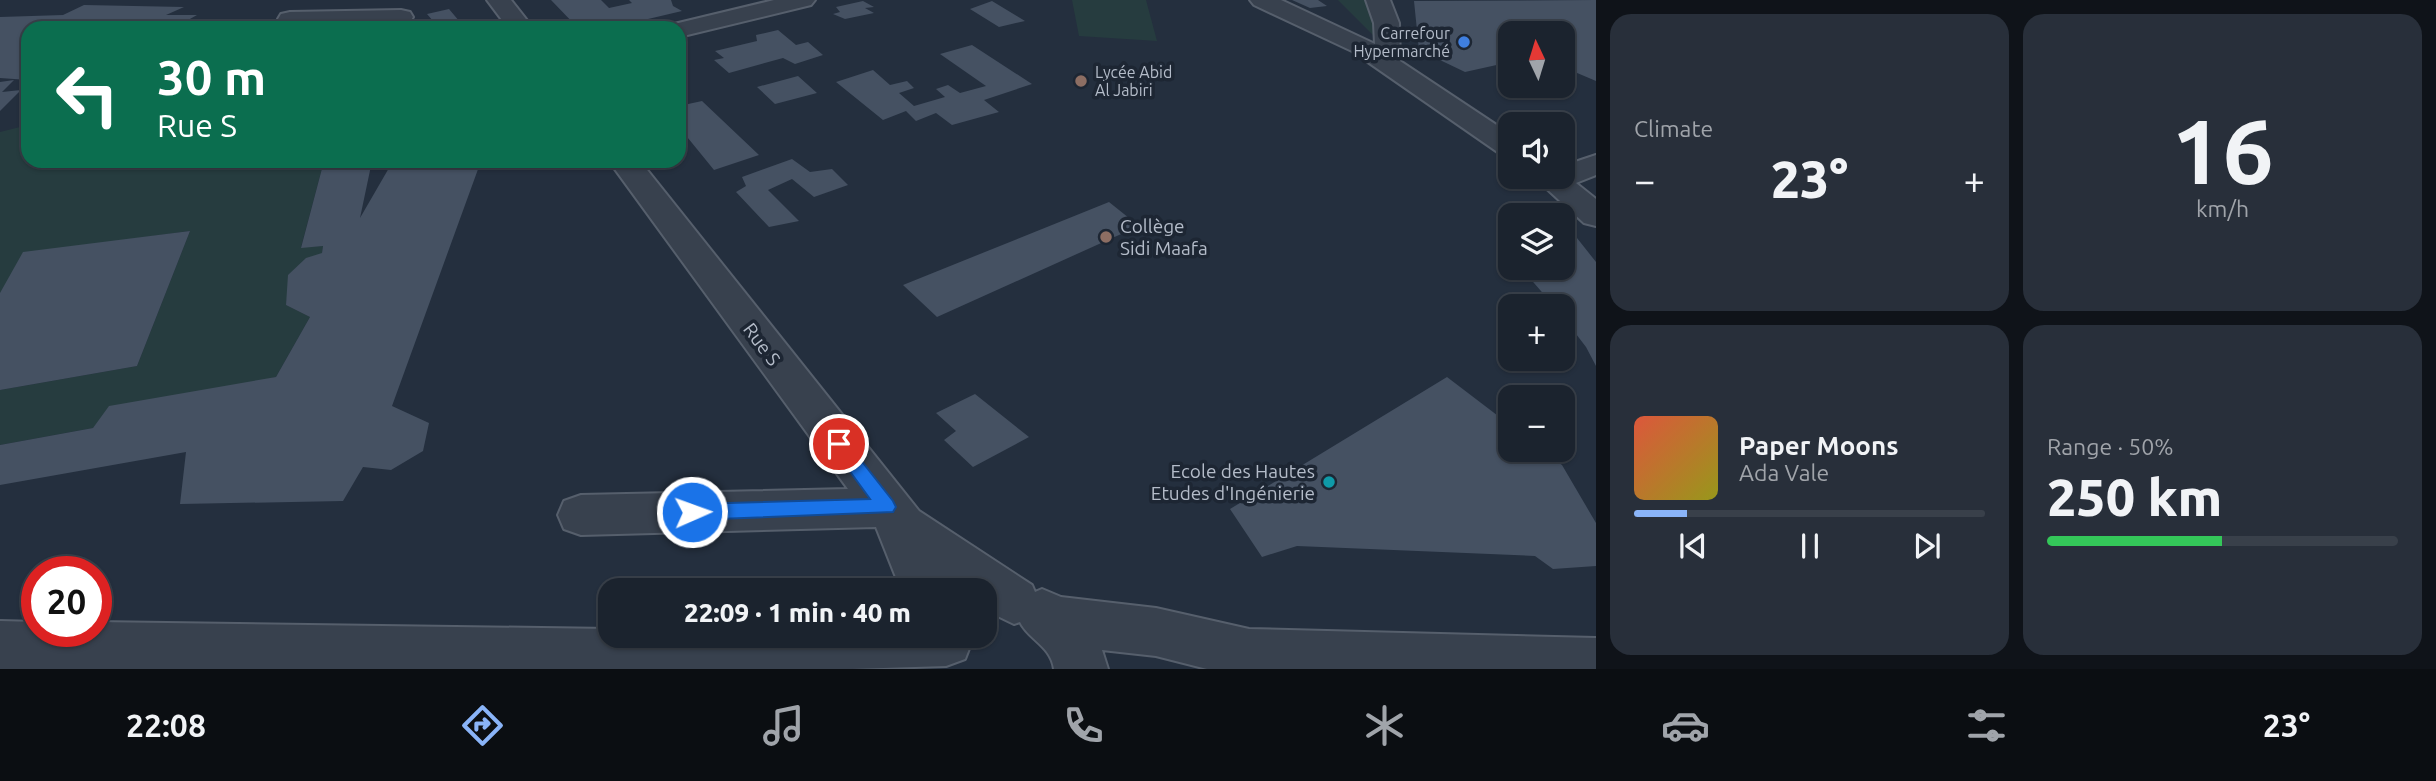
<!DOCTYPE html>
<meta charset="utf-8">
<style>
:root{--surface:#1b232e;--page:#282f3a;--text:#f1f3f6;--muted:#a0a4aa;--line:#39404a;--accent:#8ab4f8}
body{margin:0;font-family:Ubuntu,sans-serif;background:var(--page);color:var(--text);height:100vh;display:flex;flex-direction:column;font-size:26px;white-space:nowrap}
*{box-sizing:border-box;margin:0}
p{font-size:23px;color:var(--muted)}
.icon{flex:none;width:38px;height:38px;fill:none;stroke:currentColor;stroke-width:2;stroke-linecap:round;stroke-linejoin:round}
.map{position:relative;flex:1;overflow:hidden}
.sheet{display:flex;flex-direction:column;gap:14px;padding:14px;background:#0f1319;width:840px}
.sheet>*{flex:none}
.guide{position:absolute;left:21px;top:21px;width:665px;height:147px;border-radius:21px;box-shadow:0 2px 5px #0004,0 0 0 2px var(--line);background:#0b6e4f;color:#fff;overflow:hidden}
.needle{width:46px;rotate:356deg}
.tools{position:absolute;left:1498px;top:21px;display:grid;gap:14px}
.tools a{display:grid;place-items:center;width:77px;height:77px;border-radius:14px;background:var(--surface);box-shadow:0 2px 5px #0004,0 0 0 2px var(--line);font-size:35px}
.speed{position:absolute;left:21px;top:556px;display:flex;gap:14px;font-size:35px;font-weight:700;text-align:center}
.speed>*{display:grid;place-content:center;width:91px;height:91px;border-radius:50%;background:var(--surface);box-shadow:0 2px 5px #0004,0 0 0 2px var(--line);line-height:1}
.speed .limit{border:10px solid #d22;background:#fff;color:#111}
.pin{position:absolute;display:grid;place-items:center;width:60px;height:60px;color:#fff;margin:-30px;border:4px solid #fff;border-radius:50%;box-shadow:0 2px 7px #0007}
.me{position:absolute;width:77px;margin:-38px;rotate:88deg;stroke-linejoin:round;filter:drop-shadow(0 0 5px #0008)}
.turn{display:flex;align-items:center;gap:24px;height:147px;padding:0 21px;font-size:32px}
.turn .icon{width:91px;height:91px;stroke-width:2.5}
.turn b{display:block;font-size:49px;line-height:60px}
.big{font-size:52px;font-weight:800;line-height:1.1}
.sheet .card{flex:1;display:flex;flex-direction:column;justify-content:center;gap:10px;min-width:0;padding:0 24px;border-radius:21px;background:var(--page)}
.sheet .dial{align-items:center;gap:0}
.dial b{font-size:91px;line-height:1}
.song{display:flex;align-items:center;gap:21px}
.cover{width:84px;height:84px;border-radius:10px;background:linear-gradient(135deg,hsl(10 70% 55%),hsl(60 70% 35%))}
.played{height:7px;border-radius:4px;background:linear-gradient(90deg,var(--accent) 15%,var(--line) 15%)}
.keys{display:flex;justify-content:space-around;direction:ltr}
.heat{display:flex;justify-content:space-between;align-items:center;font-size:38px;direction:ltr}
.charge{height:10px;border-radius:5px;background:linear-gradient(90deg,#34c759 50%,var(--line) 0)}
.sheet .tiles{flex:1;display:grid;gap:14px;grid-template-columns:repeat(2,1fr)}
.trip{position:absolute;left:598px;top:578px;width:399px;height:70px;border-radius:21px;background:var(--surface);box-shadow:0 2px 5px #0004,0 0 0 2px var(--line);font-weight:800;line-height:70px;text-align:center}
.tabs{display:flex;height:112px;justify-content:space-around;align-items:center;background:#0b0e12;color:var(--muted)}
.tabs .icon{width:49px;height:49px}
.tabs .on{color:var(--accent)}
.tabs b{font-size:32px;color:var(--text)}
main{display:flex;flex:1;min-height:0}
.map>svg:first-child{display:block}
</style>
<main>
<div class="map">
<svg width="1596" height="669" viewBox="0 0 1596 669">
<rect width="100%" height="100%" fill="#242f3e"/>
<path fill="#263c3f" d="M 1072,0 L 1146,0 L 1157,41 L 1079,36 Z
M 1338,0 L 1373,0 L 1407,41 L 1385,47 Z
M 28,125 L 28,161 L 324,161 L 301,247 L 323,246 L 322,253 L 288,291 L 286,305 L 310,317 L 276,377 L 93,428 L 0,445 L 0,390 L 137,366 L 190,231 L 109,242 L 0,293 L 0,132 Z"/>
<path fill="#455162" d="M 551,0 L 601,0 L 609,8 L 632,3 L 629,0 L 671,0 L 673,6 L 682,11 L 610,28 L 578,28 Z
M 1292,0 L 1318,0 L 1327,6 L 1310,8 Z
M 1596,0 L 1596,81 L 1563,67 L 1563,33 L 1510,33 L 1510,62 L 1465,72 L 1419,50 L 1414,1 Z
M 863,1 L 874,7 L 865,8 L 874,13 L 845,19 L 833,14 L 840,12 L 836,7 Z
M 992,1 L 1025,21 L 999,27 L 970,9 Z
M 84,5 L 184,7 L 166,15 L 197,15 L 181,24 L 183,28 L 28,28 L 28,80 L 0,78 L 0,17 L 63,15 Z
M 449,9 L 465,28 L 439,28 L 427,14 Z
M 778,30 L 796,45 L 808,42 L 823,55 L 795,64 L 783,58 L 729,73 L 714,60 L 724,58 L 715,51 L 757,41 L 756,35 Z
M 972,45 L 1032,84 L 984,100 L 999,112 L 952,125 L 936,113 L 916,121 L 906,111 L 883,120 L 836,82 L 873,70 L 890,85 L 907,81 L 914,88 L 899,93 L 914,106 L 945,97 L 936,89 L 948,85 L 960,93 L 986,86 L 940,54 Z
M 798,76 L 817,93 L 775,104 L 757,87 Z
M 14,80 L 2,92 L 21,90 L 0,111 L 0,82 Z
M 702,101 L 759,155 L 714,170 L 679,127 L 679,106 Z
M 792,159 L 810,172 L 832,169 L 848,185 L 814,197 L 792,179 L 768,190 L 799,221 L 769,227 L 736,192 L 746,186 L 742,177 Z
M 324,161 L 372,161 L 360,218 L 393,161 L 481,161 L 392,406 L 429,423 L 423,451 L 391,470 L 363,467 L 343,501 L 180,504 L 186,452 L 0,485 L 0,445 L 93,428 L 109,406 L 276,377 L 310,317 L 286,305 L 288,275 L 306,258 L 322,253 L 323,246 L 301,248 Z
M 1109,202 L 1139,226 L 937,317 L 903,285 Z
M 190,231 L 137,366 L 0,390 L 0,293 L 23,252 Z
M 1497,237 L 1510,237 L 1510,254 Z
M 1563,238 L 1577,238 L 1596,262 L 1596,366 L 1586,347 L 1563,317 L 1563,306 L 1554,306 L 1521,268 L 1563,268 Z
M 1447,377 L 1510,425 L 1510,450 L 1542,450 L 1562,465 L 1596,523 L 1596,566 L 1553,569 L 1535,556 L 1297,546 L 1262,557 L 1230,509 Z
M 975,394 L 1029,437 L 973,467 L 944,440 L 956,431 L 936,413 Z"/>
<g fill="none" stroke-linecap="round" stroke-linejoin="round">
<g stroke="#565f6c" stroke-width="4">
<path id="minor" d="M 487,0 L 511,0 L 533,28 L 508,28 Z
M 774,0 L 815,0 L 811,5 L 679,37 L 679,28 L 668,28 L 670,25 Z
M 1250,0 L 1281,0 L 1375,44 L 1374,23 L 1366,0 L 1390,0 L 1399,23 L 1400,61 L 1510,134 L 1510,156 L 1499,153 L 1352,51 L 1254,5 Z
M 401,10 L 410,12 L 413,17 L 410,22 L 290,26 L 281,24 L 278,19 L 281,14 L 290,12 Z
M 1596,155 L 1596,175 L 1576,183 L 1596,199 L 1596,226 L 1584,223 L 1534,177 L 1563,177 L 1563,166 Z
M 609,161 L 640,161 L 919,511 L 1032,585 L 1035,592 L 1042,589 L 1061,597 L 1156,608 L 1249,629 L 1596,638 L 1596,669 L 1207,669 L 1156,656 L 1102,650 L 1108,669 L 1054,669 C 1051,646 1029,640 1020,622 L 1014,624 L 985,610 L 985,590 L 957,590 L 949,584 L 951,590 L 901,590 L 876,527 L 581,535 L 564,529 L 558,515 L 564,501 L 581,495 L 848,489 Z
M 0,621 L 37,622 L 37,632 L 96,632 L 96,622 L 611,629 L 611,635 L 970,635 L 972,641 L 965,659 L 946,666 L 852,669 L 0,669 Z"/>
</g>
<use href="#minor" fill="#38414e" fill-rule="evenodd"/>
</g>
<path fill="#1a73e8" stroke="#114b97" stroke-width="2" d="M 839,437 L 845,440 L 893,501 L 896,507 L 893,512 L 692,520 L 685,518 L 683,512 L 685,507 L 692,504 L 870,499 L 830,444 Z"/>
<circle fill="#3f7fe0" stroke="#1d2633" stroke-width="2.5" cx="1464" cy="42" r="7"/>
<g fill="#8d6e63" stroke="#1d2633" stroke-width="2.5">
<circle cx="1081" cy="81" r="7"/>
<circle cx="1106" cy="237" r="7"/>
</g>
<circle fill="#0f9aa8" stroke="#1d2633" stroke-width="2.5" cx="1329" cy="482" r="7"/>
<g text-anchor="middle" stroke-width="7" stroke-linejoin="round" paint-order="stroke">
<g font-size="16" fill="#b4bcc9" stroke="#1d2633" text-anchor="end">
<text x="1450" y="39">Carrefour<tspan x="1450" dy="18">Hypermarché</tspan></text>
<text x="1095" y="78" text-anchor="start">Lycée Abid<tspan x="1095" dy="18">Al Jabiri</tspan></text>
</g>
<g font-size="19" fill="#b4bcc9" stroke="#1d2633" text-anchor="start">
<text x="1120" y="233">Collège<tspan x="1120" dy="22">Sidi Maafa</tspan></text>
<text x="1315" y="478" text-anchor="end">Ecole des Hautes<tspan x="1315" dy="22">Etudes d'Ingénierie</tspan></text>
</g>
<g font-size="19" fill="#b4bcc9" stroke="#1d2633">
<text transform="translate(762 344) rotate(53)" y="7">Rue S</text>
</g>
</g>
</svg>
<div class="tools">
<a><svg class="needle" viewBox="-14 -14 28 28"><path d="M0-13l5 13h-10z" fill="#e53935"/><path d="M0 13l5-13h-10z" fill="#a0a4aa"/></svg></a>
<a><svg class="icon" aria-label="sound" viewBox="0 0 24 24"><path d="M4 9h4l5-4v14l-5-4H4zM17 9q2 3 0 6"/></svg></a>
<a><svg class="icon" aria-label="layers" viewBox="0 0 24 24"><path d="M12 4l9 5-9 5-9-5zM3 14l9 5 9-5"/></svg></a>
<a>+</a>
<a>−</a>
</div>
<div class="speed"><div class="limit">20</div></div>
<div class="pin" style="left:839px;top:444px;background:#d93025"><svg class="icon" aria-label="arrive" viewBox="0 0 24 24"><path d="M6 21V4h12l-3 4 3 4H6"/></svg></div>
<svg class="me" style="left:692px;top:512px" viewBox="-20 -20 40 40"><circle r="17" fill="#1a73e8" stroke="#fff" stroke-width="3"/><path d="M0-11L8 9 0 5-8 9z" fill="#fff"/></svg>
<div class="trip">22:09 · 1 min · 40 m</div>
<div class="guide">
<div class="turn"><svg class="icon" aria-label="left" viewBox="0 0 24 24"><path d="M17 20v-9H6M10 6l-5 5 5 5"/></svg><div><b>30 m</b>Rue S</div></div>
</div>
</div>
<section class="sheet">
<div class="tiles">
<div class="card"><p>Climate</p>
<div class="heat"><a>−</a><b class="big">23°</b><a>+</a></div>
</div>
<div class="card dial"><b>16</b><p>km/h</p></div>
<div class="card">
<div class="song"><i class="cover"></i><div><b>Paper Moons</b><p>Ada Vale</p></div></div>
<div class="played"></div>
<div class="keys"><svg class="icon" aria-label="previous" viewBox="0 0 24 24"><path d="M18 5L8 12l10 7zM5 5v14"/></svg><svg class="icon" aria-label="pause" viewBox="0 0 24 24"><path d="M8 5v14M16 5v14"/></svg><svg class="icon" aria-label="next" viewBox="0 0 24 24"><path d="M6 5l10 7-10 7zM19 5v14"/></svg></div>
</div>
<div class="card"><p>Range · 50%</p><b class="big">250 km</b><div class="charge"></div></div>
</div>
</section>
</main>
<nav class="tabs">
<b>22:08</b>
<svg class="icon on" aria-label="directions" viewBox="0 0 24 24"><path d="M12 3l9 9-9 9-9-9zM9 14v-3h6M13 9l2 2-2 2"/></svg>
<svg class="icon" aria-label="music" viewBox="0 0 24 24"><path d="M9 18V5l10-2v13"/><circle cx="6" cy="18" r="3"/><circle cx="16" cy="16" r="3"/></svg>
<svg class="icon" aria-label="phone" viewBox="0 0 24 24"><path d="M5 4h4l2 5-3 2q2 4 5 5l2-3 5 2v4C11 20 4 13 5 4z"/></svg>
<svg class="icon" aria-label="climate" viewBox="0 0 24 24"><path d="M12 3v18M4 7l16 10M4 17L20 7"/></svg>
<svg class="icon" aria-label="car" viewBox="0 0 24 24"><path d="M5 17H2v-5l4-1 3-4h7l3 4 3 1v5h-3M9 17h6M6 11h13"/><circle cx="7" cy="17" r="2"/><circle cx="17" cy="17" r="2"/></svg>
<svg class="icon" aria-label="filters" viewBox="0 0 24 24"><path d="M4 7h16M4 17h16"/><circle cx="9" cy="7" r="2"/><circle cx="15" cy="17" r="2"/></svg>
<b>23°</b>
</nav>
